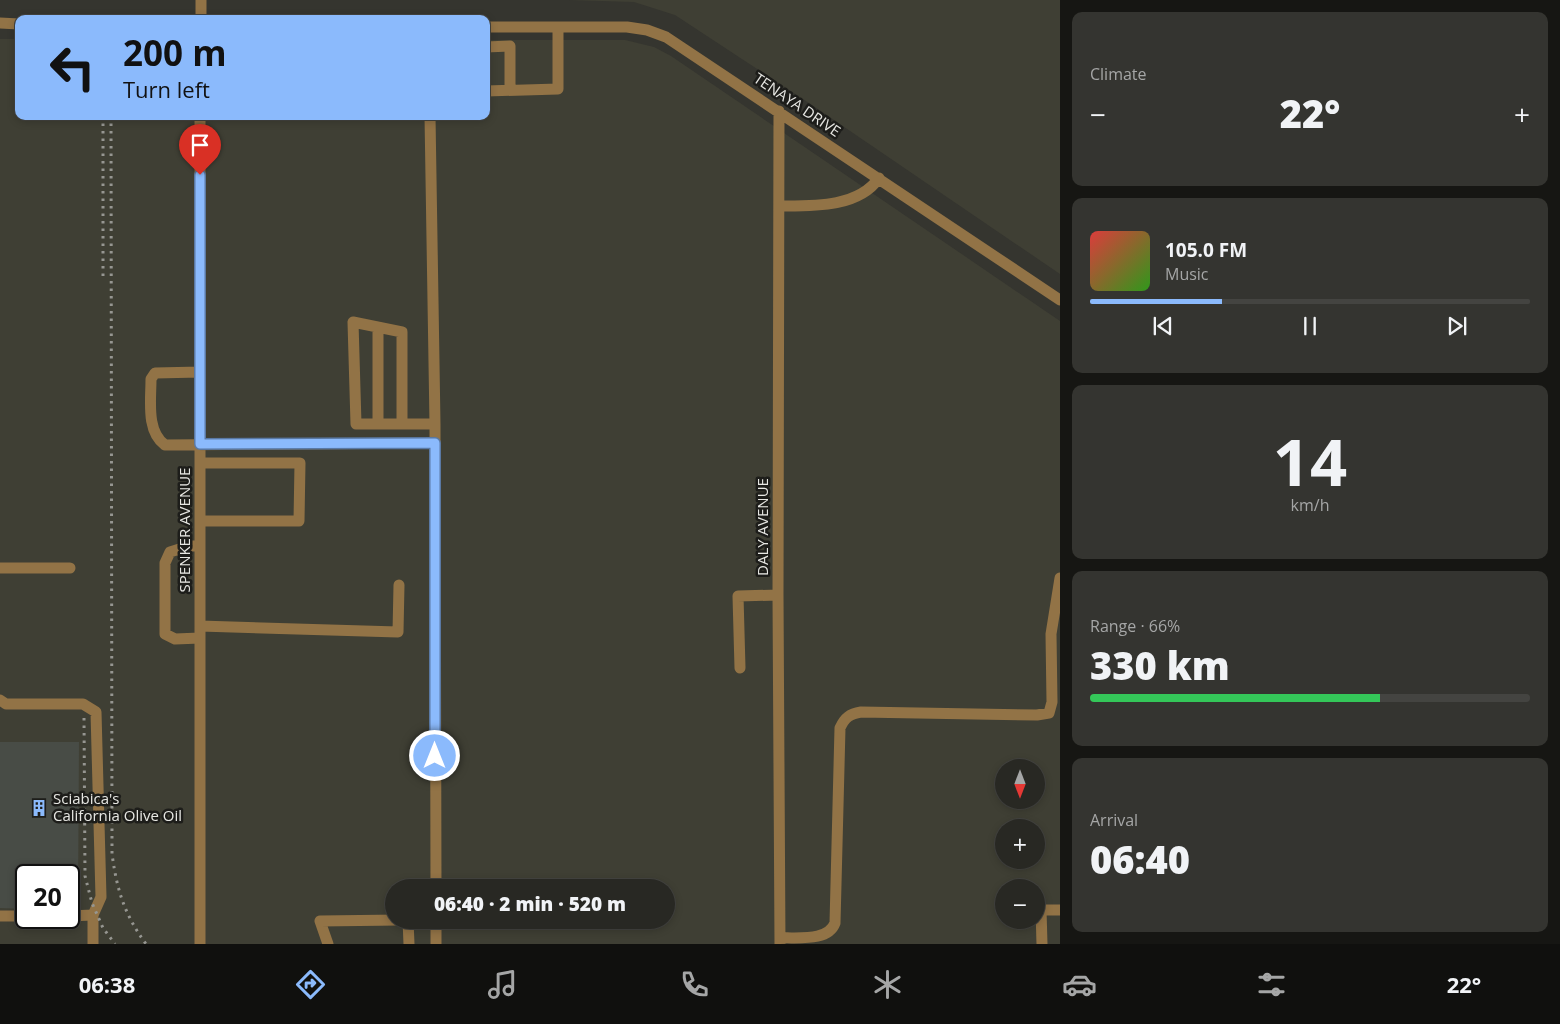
<!DOCTYPE html>
<meta charset="utf-8">
<style>
:root{--surface:#282823;--page:#343430;--text:#f1f3f6;--muted:#a5a6a6;--line:#444441;--accent:#8bbafc}
body{margin:0;font-family:"Open Sans",sans-serif;background:var(--page);color:var(--text);height:100vh;display:flex;flex-direction:column;font-size:19px;white-space:nowrap}
*{box-sizing:border-box;margin:0}
p{font-size:16px;color:var(--muted)}
.icon{flex:none;width:28px;height:28px;fill:none;stroke:currentColor;stroke-width:2;stroke-linecap:round;stroke-linejoin:round}
.map{position:relative;flex:1;overflow:hidden}
.sheet{display:flex;flex-direction:column;gap:12px;padding:12px;background:#161613;width:500px}
.sheet>*{flex:none}
.banner{position:absolute;left:15px;top:15px;width:475px;height:105px;border-radius:10px;box-shadow:0 2px 8px #0003,0 0 0 1px var(--line);background:#8bbafc;color:#111;overflow:hidden}
.needle{width:32px;rotate:180deg}
.fabs{position:absolute;left:995px;top:759px;display:grid;gap:10px}
.fabs a{display:grid;place-items:center;width:50px;height:50px;border-radius:50%;background:var(--surface);box-shadow:0 2px 8px #0003,0 0 0 1px var(--line);font-size:25px}
.speed{position:absolute;left:15px;top:864px;display:flex;gap:10px;font-size:25px;font-weight:700;text-align:center}
.speed>*{display:grid;place-content:center;width:65px;height:65px;border-radius:50%;background:var(--surface);box-shadow:0 2px 8px #0003,0 0 0 1px var(--line);line-height:1}
.speed .limit{border:2px solid #111;border-radius:8px;background:#fff;color:#111}
.pin{position:absolute;display:grid;place-items:center;width:42px;height:42px;color:#fff;margin:-51px -21px;border-radius:50% 50% 50% 0;rotate:-45deg;box-shadow:0 0 5px #0007}
.pin .icon{rotate:45deg}
.me{position:absolute;width:55px;margin:-28px;rotate:0deg;stroke-linejoin:round;filter:drop-shadow(0 0 4px #0008)}
.turn{display:flex;align-items:center;gap:18px;height:105px;padding:0 25px;font-size:22px}
.turn .icon{width:65px;height:65px;stroke-width:2.5}
.turn b{display:block;font-size:35px;line-height:42px}
.big{font-size:38px;font-weight:800;line-height:1.1}
.sheet .card{flex:1;display:flex;flex-direction:column;justify-content:center;gap:8px;min-width:0;padding:0 18px;border-radius:10px;background:var(--page)}
.sheet .dial{align-items:center;gap:0}
.dial b{font-size:65px;line-height:1}
.song{display:flex;align-items:center;gap:15px}
.cover{width:60px;height:60px;border-radius:8px;background:linear-gradient(135deg,hsl(0 70% 55%),hsl(110 70% 35%))}
.played{height:5px;border-radius:2px;background:linear-gradient(90deg,var(--accent) 30%,var(--line) 30%)}
.keys{display:flex;justify-content:space-around;direction:ltr}
.heat{display:flex;justify-content:space-between;align-items:center;font-size:28px;direction:ltr}
.charge{height:8px;border-radius:4px;background:linear-gradient(90deg,#34c759 66%,var(--line) 0)}
.trip{position:absolute;left:385px;top:879px;width:290px;height:50px;border-radius:25px;background:var(--surface);box-shadow:0 2px 8px #0003,0 0 0 1px var(--line);font-weight:800;line-height:50px;text-align:center}
.tabs{display:flex;height:80px;justify-content:space-around;align-items:center;background:#10100e;color:var(--muted)}
.tabs .icon{width:35px;height:35px}
.tabs .current{color:var(--accent)}
.tabs b{font-size:22px;color:var(--text)}
main{display:flex;flex:1;min-height:0}
.map>svg:first-child{display:block}
</style>
<main>
<div class="map">
<svg width="1060" height="944" viewBox="0 0 1060 944">
<rect width="100%" height="100%" fill="#35352f"/>
<path fill="#3f3f34" fill-rule="evenodd" d="M 568,0 L 1060,0 L 1060,274 L 812,105 L 675,15 L 634,2 Z
M 0,39 L 19,39 L 19,116 L 486,116 L 486,40 L 625,40 L 654,47 L 671,56 L 1060,321 L 1060,944 L 0,944 ZM 1004,768 L 1036,768 L 1036,800 L 1004,800 ZM 1004,828 L 1036,828 L 1036,860 L 1004,860 ZM 26,875 L 69,875 L 69,918 L 26,918 ZM 394,888 L 666,888 L 666,920 L 394,920 ZM 1004,888 L 1036,888 L 1036,920 L 1004,920 Z"/>
<path fill="#484c46" d="M 0,742 L 79,742 L 78,908 L 69,908 L 69,875 L 26,875 L 26,909 L 0,908 Z"/>
<g fill="none" stroke-linecap="round" stroke-linejoin="round">
<path stroke="#927346" stroke-width="11" d="M 201,19 L 201,0
M 0,23 L 19,24
M 486,27 L 627,27 L 647,30 L 666,37 L 1060,300
M 486,47 L 510,46 L 510,90
M 486,91 L 558,89 L 558,27
M 779,111 L 778,595 L 780,944
M 779,206 C 812,206 858,208 879,178
M 378,327 L 378,424
M 200,372 L 155,373 L 151,379 C 151,401 146,431 165,445 L 435,443
M 402,424 L 402,332 L 353,322 L 356,424 L 435,424 L 430,116
M 435,424 L 436,888
M 200,463 L 300,463 L 299,521 L 200,521
M 200,546 L 189,546 L 170,552 L 165,563 L 165,634 L 175,639 L 200,638
M 0,568 L 70,568
M 200,626 L 398,632 L 399,585
M 740,668 L 738,596 L 778,595
M 0,700 L 6,704 L 83,704 L 96,712 L 101,897 L 93,915 L 93,944
M 0,916 L 26,916
M 69,916 L 93,915
M 408,920 L 409,944
M 436,920 L 436,944
M 780,938 C 797,937 828,942 835,923 L 840,728 C 845,717 850,714 861,712 L 1037,715 L 1049,713 L 1052,702 L 1051,634 L 1060,578
M 200,944 L 200,116
M 328,944 L 320,921 L 399,920
M 1042,944 L 1041,910 L 1060,910"/>
<path stroke="#969691" stroke-width="3" stroke-dasharray="2.5 5" stroke-linecap="butt" d="M 103,116 L 103,276
M 111,116 L 112,854 C 117,890 124,914 146,944
M 84,718 L 85,876 L 92,903 L 103,928 L 115,944"/>
</g>
<g fill="none" stroke-linecap="round" stroke-linejoin="round">
<g stroke="#5a79a4" stroke-width="12">
<path id="route" d="M 200,175 L 200,444 L 435,443 L 435,756"/>
</g>
<use href="#route" stroke="#8bbafc" stroke-width="9"/>
</g>
<defs>
<g id="building-bare" transform="scale(1.35)"><path d="M-4-6H4V6H1V3H-1V6H-4ZM-2.5-4.3h1.7v1.8h-1.7ZM.8-4.3h1.7v1.8H.8ZM-2.5-1h1.7V.8h-1.7ZM.8-1h1.7V.8H.8Z" fill="#8bbafc" stroke="#1d1d1a" stroke-width="2.5" paint-order="stroke"/></g>
</defs>
<g fill-rule="evenodd">
<use href="#building-bare" x="39" y="808"/>
</g>
<g text-anchor="middle" stroke-width="5" stroke-linejoin="round" paint-order="stroke">
<g font-size="15" fill="#e7e7e3" stroke="#1d1d1a">
<text transform="translate(797 105) rotate(34)" y="5">TENAYA DRIVE</text>
<text transform="translate(763 527) rotate(-90)" y="5">DALY AVENUE</text>
<text transform="translate(185 530) rotate(-90)" y="5">SPENKER AVENUE</text>
</g>
<g font-size="15" fill="#e7e7e3" stroke="#1d1d1a" text-anchor="start">
<text x="53" y="804">Sciabica's<tspan x="53" dy="17">California Olive Oil</tspan></text>
</g>
</g>
</svg>
<div class="fabs">
<a><svg class="needle" viewBox="-14 -14 28 28"><path d="M0-13l5 13h-10z" fill="#e53935"/><path d="M0 13l5-13h-10z" fill="#a5a6a6"/></svg></a>
<a>+</a>
<a>−</a>
</div>
<div class="speed"><div class="limit">20</div></div>
<div class="pin" style="left:200px;top:175px;background:#d93025"><svg class="icon" aria-label="arrive" viewBox="0 0 24 24"><path d="M6 21V4h12l-3 4 3 4H6"/></svg></div>
<svg class="me" style="left:435px;top:756px" viewBox="-20 -20 40 40"><circle r="17" fill="#8bbafc" stroke="#fff" stroke-width="3"/><path d="M0-11L8 9 0 5-8 9z" fill="#fff"/></svg>
<div class="trip">06:40 · 2 min · 520 m</div>
<div class="banner">
<div class="turn"><svg class="icon" aria-label="left" viewBox="0 0 24 24"><path d="M17 20v-9H6M10 6l-5 5 5 5"/></svg><div><b>200 m</b>Turn left</div></div>
</div>
</div>
<section class="sheet">
<div class="card"><p>Climate</p>
<div class="heat"><a>−</a><b class="big">22°</b><a>+</a></div>
</div>
<div class="card">
<div class="song"><i class="cover"></i><div><b>105.0 FM</b><p>Music</p></div></div>
<div class="played"></div>
<div class="keys"><svg class="icon" aria-label="previous" viewBox="0 0 24 24"><path d="M18 5L8 12l10 7zM5 5v14"/></svg><svg class="icon" aria-label="pause" viewBox="0 0 24 24"><path d="M8 5v14M16 5v14"/></svg><svg class="icon" aria-label="next" viewBox="0 0 24 24"><path d="M6 5l10 7-10 7zM19 5v14"/></svg></div>
</div>
<div class="card dial"><b>14</b><p>km/h</p></div>
<div class="card"><p>Range · 66%</p><b class="big">330 km</b><div class="charge"></div></div>
<div class="card"><p>Arrival</p><b class="big">06:40</b></div>
</section>
</main>
<nav class="tabs">
<b>06:38</b>
<svg class="icon current" aria-label="directions" viewBox="0 0 24 24"><path d="M12 3l9 9-9 9-9-9zM9 14v-3h6M13 9l2 2-2 2"/></svg>
<svg class="icon" aria-label="music" viewBox="0 0 24 24"><path d="M9 18V5l10-2v13"/><circle cx="6" cy="18" r="3"/><circle cx="16" cy="16" r="3"/></svg>
<svg class="icon" aria-label="phone" viewBox="0 0 24 24"><path d="M5 4h4l2 5-3 2q2 4 5 5l2-3 5 2v4C11 20 4 13 5 4z"/></svg>
<svg class="icon" aria-label="climate" viewBox="0 0 24 24"><path d="M12 3v18M4 7l16 10M4 17L20 7"/></svg>
<svg class="icon" aria-label="car" viewBox="0 0 24 24"><path d="M5 17H2v-5l4-1 3-4h7l3 4 3 1v5h-3M9 17h6M6 11h13"/><circle cx="7" cy="17" r="2"/><circle cx="17" cy="17" r="2"/></svg>
<svg class="icon" aria-label="filters" viewBox="0 0 24 24"><path d="M4 7h16M4 17h16"/><circle cx="9" cy="7" r="2"/><circle cx="15" cy="17" r="2"/></svg>
<b>22°</b>
</nav>
